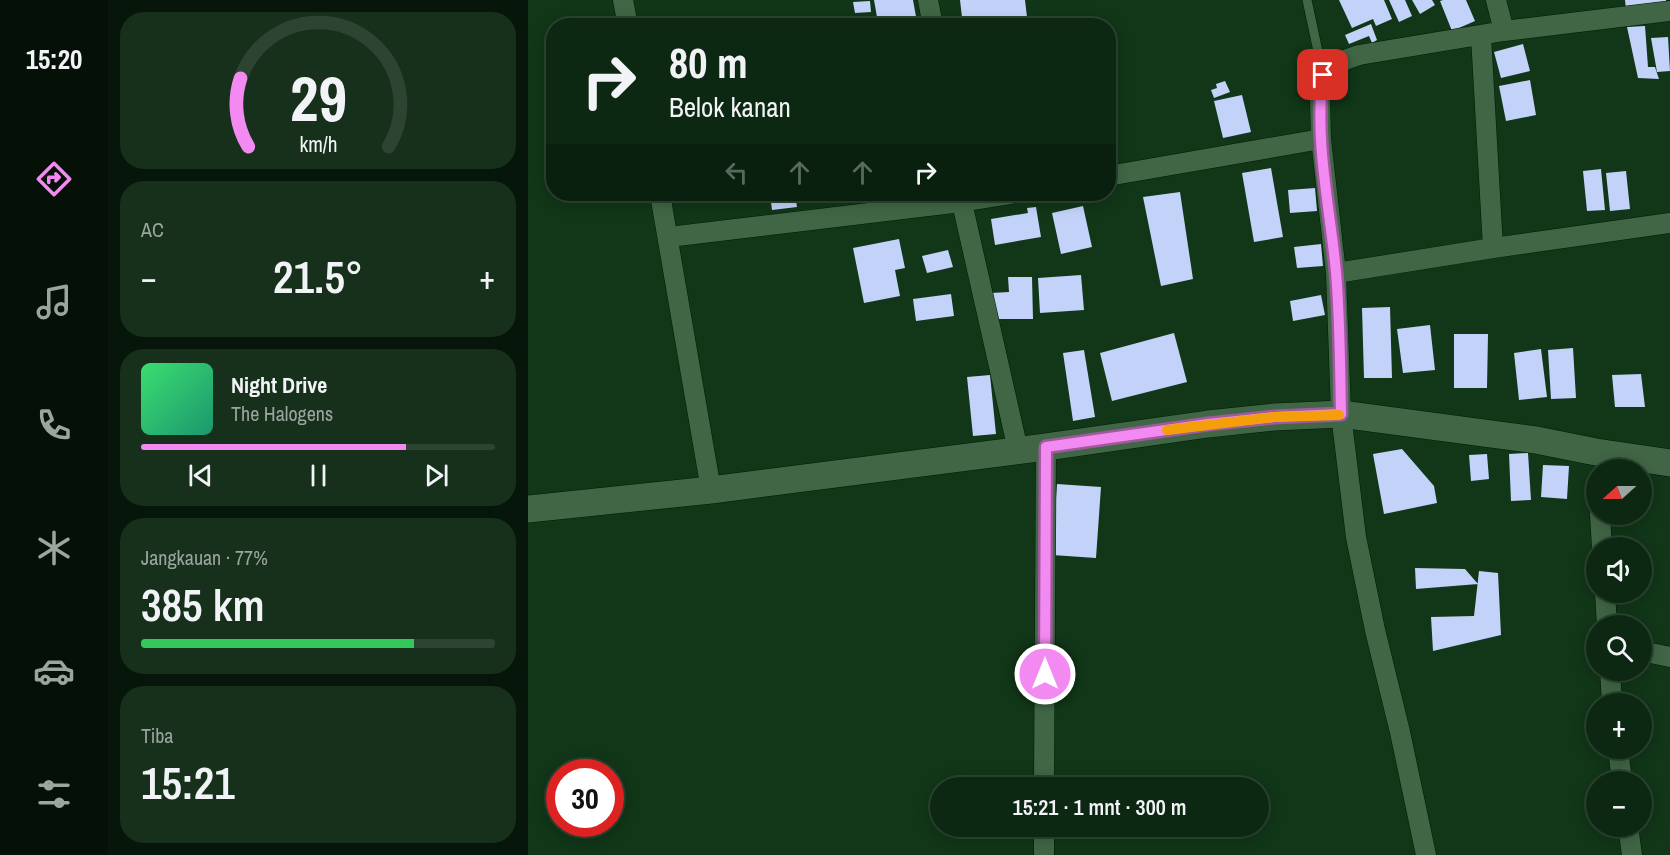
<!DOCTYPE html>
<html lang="id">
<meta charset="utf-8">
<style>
:root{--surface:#0d2812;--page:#16301b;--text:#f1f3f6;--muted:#9aa69f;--line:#2d4432;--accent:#f38af1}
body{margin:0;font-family:"Archivo Narrow",sans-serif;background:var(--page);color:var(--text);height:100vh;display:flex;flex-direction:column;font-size:22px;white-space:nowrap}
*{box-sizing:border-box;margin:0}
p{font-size:20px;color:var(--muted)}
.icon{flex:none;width:33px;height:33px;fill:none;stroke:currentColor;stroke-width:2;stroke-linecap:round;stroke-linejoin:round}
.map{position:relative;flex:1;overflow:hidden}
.details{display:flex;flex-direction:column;gap:12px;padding:12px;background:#07160a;width:420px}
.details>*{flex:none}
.banner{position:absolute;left:18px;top:18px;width:570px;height:183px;border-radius:24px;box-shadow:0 3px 15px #0003,0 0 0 2px var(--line);background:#0d2812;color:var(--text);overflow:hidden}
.needle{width:39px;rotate:249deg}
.controls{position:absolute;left:1058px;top:459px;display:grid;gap:12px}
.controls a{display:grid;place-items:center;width:66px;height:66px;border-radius:50%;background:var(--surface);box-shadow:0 3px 15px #0003,0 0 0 2px var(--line);font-size:30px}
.speed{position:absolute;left:18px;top:759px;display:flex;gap:12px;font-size:30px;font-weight:700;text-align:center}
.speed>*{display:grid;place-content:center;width:78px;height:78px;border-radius:50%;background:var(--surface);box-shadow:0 3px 15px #0003,0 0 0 2px var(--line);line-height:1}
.speed .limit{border:9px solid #d22;background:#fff;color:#111}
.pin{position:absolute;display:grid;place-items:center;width:51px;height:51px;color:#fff;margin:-26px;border-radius:12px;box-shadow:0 3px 9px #0006}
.me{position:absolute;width:66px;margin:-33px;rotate:0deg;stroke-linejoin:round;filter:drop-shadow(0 0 4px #0008)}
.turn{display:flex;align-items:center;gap:21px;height:126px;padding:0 24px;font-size:27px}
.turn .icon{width:78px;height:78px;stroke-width:2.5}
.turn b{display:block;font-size:42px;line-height:51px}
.lanes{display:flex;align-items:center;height:57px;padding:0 24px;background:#0003;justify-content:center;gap:30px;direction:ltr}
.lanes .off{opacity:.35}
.big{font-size:45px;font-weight:600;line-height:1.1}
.details .tile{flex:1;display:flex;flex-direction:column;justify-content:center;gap:9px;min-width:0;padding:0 21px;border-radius:24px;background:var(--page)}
.details .dial{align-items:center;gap:0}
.dial svg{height:156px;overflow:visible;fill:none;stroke:var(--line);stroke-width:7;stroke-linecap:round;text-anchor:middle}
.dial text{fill:var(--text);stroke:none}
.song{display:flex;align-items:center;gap:18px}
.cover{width:72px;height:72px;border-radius:9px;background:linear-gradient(135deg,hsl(140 70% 55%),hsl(160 70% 35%))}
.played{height:6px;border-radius:3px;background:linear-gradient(90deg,var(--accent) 75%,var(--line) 75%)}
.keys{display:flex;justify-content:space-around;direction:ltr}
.heat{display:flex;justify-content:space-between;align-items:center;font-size:33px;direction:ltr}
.charge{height:9px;border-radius:4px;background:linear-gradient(90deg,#34c759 77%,var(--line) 0)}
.trip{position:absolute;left:402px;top:777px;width:339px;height:60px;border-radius:30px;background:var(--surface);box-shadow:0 3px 15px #0003,0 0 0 2px var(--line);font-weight:600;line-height:60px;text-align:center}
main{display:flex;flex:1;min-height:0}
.tabs{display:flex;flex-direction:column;width:108px;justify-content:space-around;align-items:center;background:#051007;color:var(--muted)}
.tabs .icon{width:42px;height:42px}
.tabs .active{color:var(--accent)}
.tabs b{font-size:27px;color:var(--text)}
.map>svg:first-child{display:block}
</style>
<main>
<nav class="tabs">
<b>15:20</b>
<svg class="icon active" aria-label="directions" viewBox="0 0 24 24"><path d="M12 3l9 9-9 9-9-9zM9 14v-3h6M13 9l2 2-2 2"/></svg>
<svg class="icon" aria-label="music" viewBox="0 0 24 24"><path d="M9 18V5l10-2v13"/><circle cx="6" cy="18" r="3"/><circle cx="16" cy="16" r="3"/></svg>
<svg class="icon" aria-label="phone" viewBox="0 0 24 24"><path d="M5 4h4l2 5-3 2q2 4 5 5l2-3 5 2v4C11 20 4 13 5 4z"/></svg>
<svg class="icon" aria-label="climate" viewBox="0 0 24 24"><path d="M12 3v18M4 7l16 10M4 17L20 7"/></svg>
<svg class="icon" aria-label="car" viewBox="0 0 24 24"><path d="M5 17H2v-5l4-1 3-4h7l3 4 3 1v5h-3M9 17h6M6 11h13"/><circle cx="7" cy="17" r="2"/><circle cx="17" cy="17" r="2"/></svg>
<svg class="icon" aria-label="filters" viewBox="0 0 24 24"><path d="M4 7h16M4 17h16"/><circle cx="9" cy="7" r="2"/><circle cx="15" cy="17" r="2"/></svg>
</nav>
<section class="details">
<div class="tile dial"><svg viewBox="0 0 100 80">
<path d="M14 69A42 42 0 1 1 86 69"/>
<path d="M14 69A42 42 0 0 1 10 34" stroke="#f38af1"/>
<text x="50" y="56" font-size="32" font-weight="700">29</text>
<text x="50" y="72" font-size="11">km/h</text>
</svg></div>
<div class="tile"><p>AC</p>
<div class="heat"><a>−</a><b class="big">21.5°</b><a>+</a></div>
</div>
<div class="tile">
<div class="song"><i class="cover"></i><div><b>Night Drive</b><p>The Halogens</p></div></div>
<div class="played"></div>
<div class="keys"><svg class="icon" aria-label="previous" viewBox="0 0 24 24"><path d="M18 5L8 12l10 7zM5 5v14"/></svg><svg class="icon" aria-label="pause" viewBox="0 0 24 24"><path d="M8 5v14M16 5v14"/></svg><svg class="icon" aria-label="next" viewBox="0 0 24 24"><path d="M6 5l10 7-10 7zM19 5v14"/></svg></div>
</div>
<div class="tile"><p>Jangkauan · 77%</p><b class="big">385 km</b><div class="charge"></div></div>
<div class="tile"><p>Tiba</p><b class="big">15:21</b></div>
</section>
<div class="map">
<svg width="1142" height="855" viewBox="0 0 1142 855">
<rect width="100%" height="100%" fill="#113618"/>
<path fill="#c2d2f9" d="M 346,0 L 385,0 L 389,22 L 373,26 L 323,26 L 322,20 L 349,17 Z
M 432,0 L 497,0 L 500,26 L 435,26 Z
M 811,0 L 856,0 L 864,19 L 848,26 L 845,19 L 824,28 Z
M 861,0 L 877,0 L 884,16 L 871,22 Z
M 884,0 L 904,0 L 907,5 L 892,14 Z
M 915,0 L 938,0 L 947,21 L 924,31 L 912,1 Z
M 1097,0 L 1138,0 L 1138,5 L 1098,9 Z
M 342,1 L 343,12 L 327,13 L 325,2 Z
M 843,24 L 849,40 L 844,43 L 841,36 L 821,44 L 817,35 Z
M 1117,26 L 1120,67 L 1127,67 L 1131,79 L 1110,78 L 1099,27 Z
M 1140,37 L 1142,71 L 1129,72 L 1123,38 Z
M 995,44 L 1002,71 L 973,78 L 966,52 Z
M 1002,80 L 1008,115 L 978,121 L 971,86 Z
M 697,81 L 702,92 L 686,98 L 683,90 L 689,88 L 688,84 Z
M 714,95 L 723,132 L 695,138 L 686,101 Z
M 743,168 L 755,237 L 726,242 L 714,173 Z
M 1073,169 L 1077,210 L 1059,211 L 1055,171 Z
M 1098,171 L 1102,209 L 1082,211 L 1078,173 Z
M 787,188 L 789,211 L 762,213 L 760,190 Z
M 652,192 L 665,279 L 633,286 L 615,197 Z
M 242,194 L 267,194 L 269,207 L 244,210 Z
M 555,206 L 564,247 L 533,254 L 524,213 Z
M 508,207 L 513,237 L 467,245 L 463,219 L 500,213 L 499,208 Z
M 371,239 L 377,268 L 367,270 L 372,296 L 336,303 L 325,248 Z
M 793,244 L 795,266 L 769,268 L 766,247 Z
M 420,250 L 425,267 L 399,273 L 394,256 Z
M 553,275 L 556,310 L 512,313 L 510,278 Z
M 480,277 L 504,277 L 505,319 L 463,319 L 463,293 L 481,292 Z
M 423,294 L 426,316 L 388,321 L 385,299 Z
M 793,295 L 797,315 L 765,321 L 762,301 Z
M 862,307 L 864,378 L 836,378 L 834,308 Z
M 902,325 L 907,370 L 875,373 L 869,329 Z
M 646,333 L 659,382 L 584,401 L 572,353 Z
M 926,334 L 960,334 L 959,388 L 926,388 Z
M 1045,348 L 1048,398 L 1023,399 L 1020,350 Z
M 1013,349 L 1019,397 L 991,400 L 986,353 Z
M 556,350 L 567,417 L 545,421 L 535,353 Z
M 1113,374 L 1117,407 L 1087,407 L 1084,375 Z
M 462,375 L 468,434 L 445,436 L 439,377 Z
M 874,449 L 906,486 L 909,503 L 856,514 L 845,454 Z
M 1000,453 L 1003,500 L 983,501 L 981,454 Z
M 959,454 L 961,479 L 943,481 L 941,455 Z
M 1015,465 L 1041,466 L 1039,499 L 1013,497 Z
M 529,484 L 573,487 L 568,558 L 524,555 Z
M 887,568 L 937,569 L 950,584 L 888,589 Z
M 951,571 L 970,573 L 973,635 L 905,651 L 903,617 L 946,616 Z"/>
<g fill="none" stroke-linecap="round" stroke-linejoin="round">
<g stroke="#011b06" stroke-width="10">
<path id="lane" d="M 779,0 L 795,75"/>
</g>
<g stroke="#011b06" stroke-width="21">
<path id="street" d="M 95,0 L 100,26
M 400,0 L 405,26
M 968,0 L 976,31
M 953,36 L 965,248
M 580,176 L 793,139
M 132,194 L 183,490
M 432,194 L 490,450
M 141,237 L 433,202 L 483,194
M 808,273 L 965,248 L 1142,223
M 1072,514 L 1074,548
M 1077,592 L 1079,626
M 1113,651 L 1142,657
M 1082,670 L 1084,704
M 1090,748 L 1094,782
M 516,788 L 518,447
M 1100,826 L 1104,855
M 516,855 L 516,826
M 898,855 L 872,732 L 847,630 L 828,537 L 813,414 L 808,273 L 793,139 L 792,101 L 795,75 L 808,63 L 831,55 L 976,31 L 1142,11"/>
</g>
<g stroke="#011b06" stroke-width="28">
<path id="secondary" d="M 0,509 L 183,490 L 518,447 L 680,424 L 746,417 L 813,414 L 1008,440 L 1068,452 L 1142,463"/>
</g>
<use href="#lane" stroke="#406645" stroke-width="9"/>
<use href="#street" stroke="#406645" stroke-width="20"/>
<use href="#secondary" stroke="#406645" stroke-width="27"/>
</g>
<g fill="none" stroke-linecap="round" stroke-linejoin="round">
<g stroke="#9e5a9d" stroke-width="15">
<path id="route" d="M 517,674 L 518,447 L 680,424 L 746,417 L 813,414 C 812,367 812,319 808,272 C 802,207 786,140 795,75"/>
</g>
<use href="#route" stroke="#f38af1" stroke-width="10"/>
<path stroke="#f59e0b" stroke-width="10" d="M 639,430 L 746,417 L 811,415"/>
</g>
</svg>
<div class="controls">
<a><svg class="needle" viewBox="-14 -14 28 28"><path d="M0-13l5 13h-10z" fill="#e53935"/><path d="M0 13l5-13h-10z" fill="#9aa69f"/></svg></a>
<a><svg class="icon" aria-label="sound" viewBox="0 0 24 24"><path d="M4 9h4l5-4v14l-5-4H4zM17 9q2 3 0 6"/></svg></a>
<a><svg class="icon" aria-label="search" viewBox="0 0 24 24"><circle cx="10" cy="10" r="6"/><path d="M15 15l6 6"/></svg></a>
<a>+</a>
<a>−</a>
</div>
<div class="speed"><div class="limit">30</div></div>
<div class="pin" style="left:795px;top:75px;background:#d93025"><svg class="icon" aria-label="arrive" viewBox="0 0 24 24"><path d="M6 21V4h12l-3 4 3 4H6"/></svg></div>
<svg class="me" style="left:517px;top:674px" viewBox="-20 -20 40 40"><circle r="17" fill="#f38af1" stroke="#fff" stroke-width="3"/><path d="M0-11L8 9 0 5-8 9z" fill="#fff"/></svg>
<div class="trip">15:21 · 1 mnt · 300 m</div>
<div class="banner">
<div class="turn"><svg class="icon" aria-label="right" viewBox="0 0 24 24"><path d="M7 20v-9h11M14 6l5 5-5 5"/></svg><div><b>80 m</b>Belok kanan</div></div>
<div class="lanes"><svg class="icon off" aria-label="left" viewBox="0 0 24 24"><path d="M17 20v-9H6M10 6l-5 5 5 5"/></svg><svg class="icon off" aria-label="ahead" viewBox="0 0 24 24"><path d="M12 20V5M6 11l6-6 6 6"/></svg><svg class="icon off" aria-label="ahead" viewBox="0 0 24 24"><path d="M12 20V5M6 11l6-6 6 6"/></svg><svg class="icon" aria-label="right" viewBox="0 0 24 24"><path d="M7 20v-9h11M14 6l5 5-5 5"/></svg></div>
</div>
</div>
</main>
